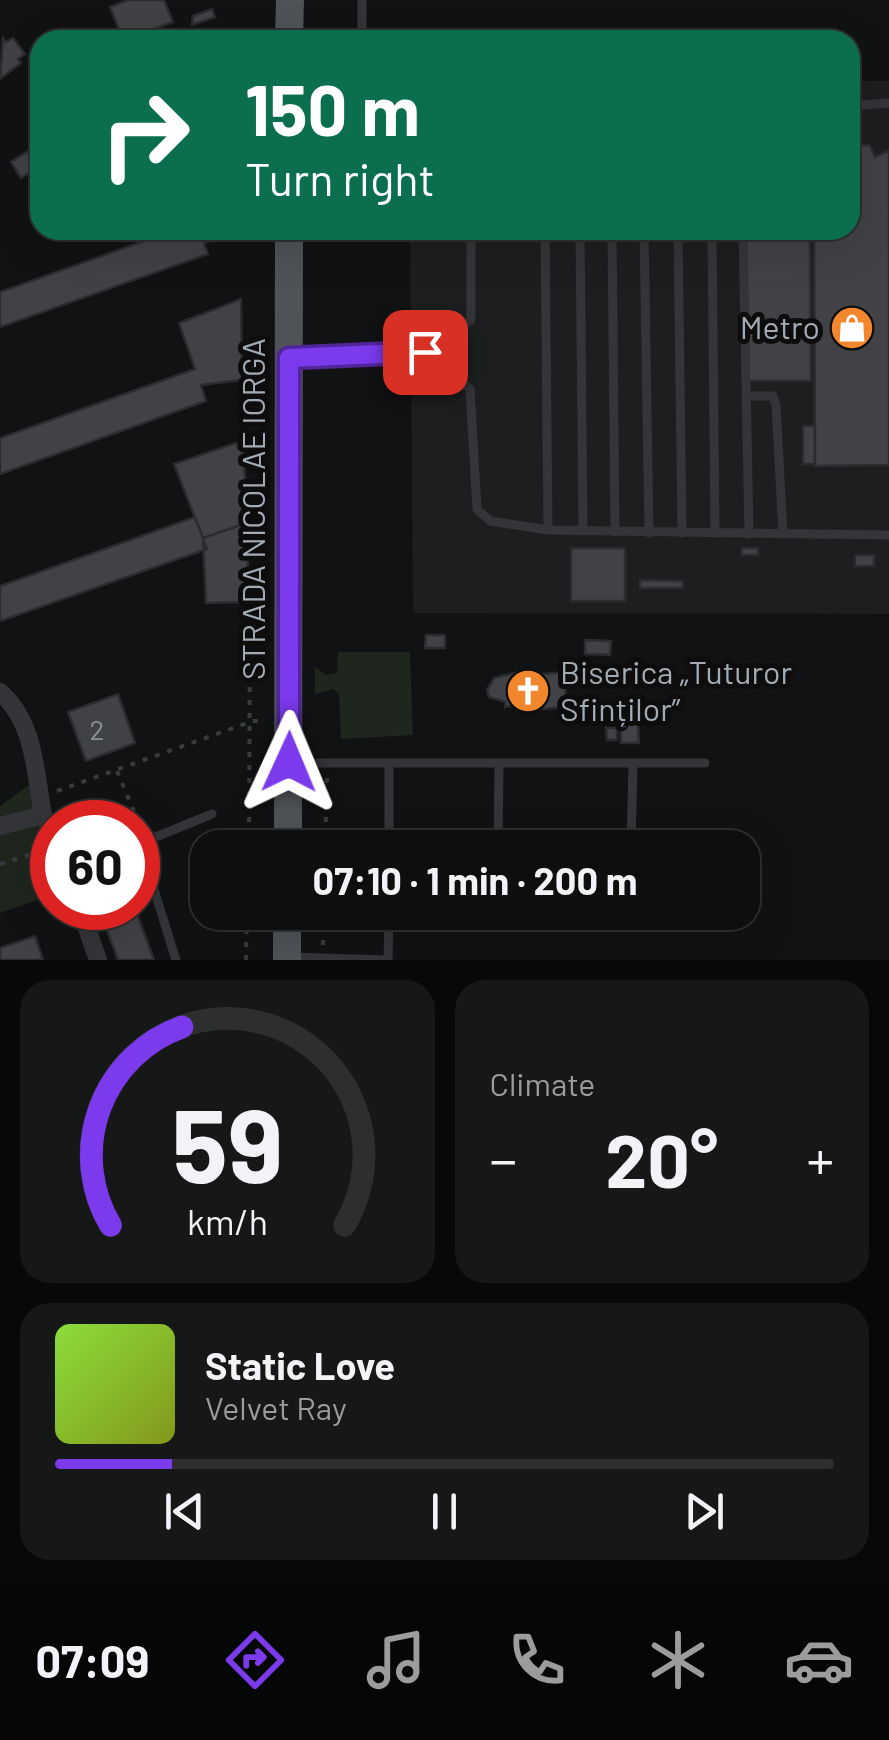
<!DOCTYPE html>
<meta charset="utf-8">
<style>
:root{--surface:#0d0e0e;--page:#161717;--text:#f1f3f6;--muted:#9a9c9e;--line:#2d2e2e;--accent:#7c3aed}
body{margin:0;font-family:Barlow,sans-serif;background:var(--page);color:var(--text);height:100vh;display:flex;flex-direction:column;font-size:38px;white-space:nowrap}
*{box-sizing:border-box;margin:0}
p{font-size:32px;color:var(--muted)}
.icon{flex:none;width:55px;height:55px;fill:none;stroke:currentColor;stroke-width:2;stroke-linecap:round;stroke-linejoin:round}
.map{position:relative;height:960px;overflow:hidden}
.details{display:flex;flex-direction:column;gap:20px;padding:20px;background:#070808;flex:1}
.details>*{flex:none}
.guide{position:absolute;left:30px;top:30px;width:830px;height:210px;border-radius:30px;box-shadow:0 10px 40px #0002,0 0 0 2px var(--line);background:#0b6e4f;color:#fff;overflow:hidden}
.speed{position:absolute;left:30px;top:800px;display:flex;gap:20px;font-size:50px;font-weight:700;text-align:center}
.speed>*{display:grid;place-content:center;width:130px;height:130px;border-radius:50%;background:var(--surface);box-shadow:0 10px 40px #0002,0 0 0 2px var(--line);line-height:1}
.speed .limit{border:15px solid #d22;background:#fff;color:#111}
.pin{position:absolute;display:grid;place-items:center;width:85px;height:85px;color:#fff;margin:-42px;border-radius:20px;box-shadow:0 5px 15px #0006}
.me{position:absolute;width:110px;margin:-55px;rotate:1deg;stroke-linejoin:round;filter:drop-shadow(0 0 8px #0008)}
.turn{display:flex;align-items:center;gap:35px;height:210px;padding:0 50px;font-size:45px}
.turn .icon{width:130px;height:130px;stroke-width:2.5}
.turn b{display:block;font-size:70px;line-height:85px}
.big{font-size:75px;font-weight:700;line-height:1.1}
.details .tile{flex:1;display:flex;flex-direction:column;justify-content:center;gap:15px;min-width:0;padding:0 35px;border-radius:30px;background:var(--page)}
.details .dial{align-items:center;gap:0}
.dial svg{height:260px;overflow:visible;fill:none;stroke:var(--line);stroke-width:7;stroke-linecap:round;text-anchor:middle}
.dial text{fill:var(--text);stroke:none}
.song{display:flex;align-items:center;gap:30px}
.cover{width:120px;height:120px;border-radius:15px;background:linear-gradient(135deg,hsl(90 70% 55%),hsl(70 70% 35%))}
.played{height:10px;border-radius:5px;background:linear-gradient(90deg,var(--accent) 15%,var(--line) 15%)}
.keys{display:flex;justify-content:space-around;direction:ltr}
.heat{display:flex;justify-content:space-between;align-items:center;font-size:55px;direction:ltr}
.details .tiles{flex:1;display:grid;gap:20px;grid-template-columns:1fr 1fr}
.tile:last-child{grid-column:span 2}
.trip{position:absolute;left:190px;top:830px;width:570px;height:100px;border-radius:30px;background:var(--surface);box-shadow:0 10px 40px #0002,0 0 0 2px var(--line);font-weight:700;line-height:100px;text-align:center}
.menu{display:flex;height:160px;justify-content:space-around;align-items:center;background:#050606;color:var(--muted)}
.menu .icon{width:70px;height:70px}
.menu .active{color:var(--accent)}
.menu b{font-size:45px;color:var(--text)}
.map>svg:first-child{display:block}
</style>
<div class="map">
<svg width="889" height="960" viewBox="0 0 889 960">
<rect width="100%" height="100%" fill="#111213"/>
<path fill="#1d1e20" d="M 850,81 L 889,81 L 889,614 L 413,613 L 410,230 L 850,230 Z"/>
<path fill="#1e261e" d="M 338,652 L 410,652 L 413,735 L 341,739 L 339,694 L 333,689 L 315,694 L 315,667 L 326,675 L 337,673 Z
M 29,785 L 52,848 L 52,895 L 0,913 L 0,806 Z"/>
<path fill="#404246" stroke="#2b2c2f" stroke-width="2.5" d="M 128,0 L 164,0 L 173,22 L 123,40 L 110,7 Z
M 212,9 L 215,17 L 192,25 L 193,16 Z
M 3,38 L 6,42 L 13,38 L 25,54 L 18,59 L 21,63 L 0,79 Z
M 850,145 L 870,145 L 875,157 L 889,150 L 889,465 L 815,466 L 814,230 L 850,230 Z
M 36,146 L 40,166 L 21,178 L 11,162 Z
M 175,230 L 240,230 L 204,243 L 208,254 L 0,327 L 0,292 Z
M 745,230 L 810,230 L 811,381 L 746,381 Z
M 241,299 L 242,380 L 201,385 L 206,401 L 0,474 L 0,438 L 195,369 L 179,323 Z
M 803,426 L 815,426 L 815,464 L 803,464 Z
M 236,443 L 238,449 L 243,447 L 248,465 L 244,466 L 248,508 L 244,524 L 203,538 L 174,464 Z
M 195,517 L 207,549 L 0,621 L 0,586 Z
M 242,517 L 248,517 L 248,526 L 257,526 L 257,550 L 248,550 L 247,602 L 206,603 L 203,538 L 244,524 Z
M 571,548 L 625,548 L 625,601 L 571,601 Z
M 742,548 L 758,548 L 758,555 L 742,555 Z
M 855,555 L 874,555 L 874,566 L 855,566 Z
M 640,580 L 683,581 L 683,588 L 640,588 Z
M 426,635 L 445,635 L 445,648 L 425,648 Z
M 585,640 L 611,641 L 610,655 L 585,654 Z
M 518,672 L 518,676 L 565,672 L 566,707 L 543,709 L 535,703 L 505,707 L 505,702 L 489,697 L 487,690 L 494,678 Z
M 118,694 L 135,743 L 86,761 L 68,712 Z
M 637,702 L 639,743 L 621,743 L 619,703 Z
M 606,728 L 617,728 L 617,740 L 607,740 Z
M 119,908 L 135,908 L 154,960 L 118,960 L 101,914 Z
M 35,936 L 43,960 L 0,960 L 0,948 Z"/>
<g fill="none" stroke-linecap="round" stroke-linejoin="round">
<path stroke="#393c3f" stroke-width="4" stroke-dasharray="5 8" stroke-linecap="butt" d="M 117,771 L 142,831
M 57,791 L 253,721 L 265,721
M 249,848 L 250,613 L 252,606 L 265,602
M 325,848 L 327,777
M 0,864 L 52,848
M 323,945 L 324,912
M 246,960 L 247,912"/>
<path stroke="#333538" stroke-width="9" d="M 362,0 L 362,40
M 850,106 L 889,103
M 545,230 L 548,530
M 580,230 L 583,531
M 612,230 L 615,532
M 644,230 L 649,533
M 678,230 L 682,533
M 712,230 L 715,533
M 743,230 L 749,534
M 425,352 L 470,389 L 477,509 L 490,521 L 548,530 L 889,535
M 291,357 L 425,352 L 471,320 L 471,230
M 746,396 L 773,396 L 776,405 L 783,534
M 292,763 L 705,763
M 389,848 L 389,765
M 498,848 L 499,764
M 631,848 L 633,763
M 630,916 L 630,912
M 290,957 L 388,960
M 176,960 L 142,851 L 146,841 L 212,814
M 388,960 L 389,912"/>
<path stroke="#333538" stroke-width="18" d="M 0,692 C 35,722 35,772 43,815
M 0,826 L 43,815 L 52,829
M 80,908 L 98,960"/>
<path stroke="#4f5257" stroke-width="28" d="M 289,40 L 290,0
M 288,848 L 289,230
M 287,960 L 287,912"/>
</g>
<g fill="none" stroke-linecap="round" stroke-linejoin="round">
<g stroke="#51269a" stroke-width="25">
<path id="route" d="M 289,762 L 289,358 L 425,352"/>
</g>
<use href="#route" stroke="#7c3aed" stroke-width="18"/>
</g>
<defs>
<g id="shop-disc" transform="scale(2.25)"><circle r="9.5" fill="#f1862c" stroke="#0d0d0e"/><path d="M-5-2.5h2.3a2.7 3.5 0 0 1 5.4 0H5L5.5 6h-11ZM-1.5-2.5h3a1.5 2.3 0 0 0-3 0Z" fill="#fff"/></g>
<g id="church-disc" transform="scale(2.25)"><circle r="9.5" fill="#f1862c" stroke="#0d0d0e"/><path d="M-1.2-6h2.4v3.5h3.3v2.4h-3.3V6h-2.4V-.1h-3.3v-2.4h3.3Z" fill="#fff"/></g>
</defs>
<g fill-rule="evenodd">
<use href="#shop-disc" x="852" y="328"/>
<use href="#church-disc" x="528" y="691"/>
</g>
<g text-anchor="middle" stroke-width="10" stroke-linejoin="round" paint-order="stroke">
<g font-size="28" fill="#8a9198">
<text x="97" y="740">2</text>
</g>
<g font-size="32" fill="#a3abb4" stroke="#0d0d0e" text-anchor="end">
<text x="820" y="339">Metro</text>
<text x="560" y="684" text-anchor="start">Biserica „Tuturor<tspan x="560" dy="37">Sfinților”</tspan></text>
</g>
<g font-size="32" fill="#a3abb4" stroke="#0d0d0e">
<text transform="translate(254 509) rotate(-90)" y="11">STRADA NICOLAE IORGA</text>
</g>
</g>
</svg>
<div class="speed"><div class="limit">60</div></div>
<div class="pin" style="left:425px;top:352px;background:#d93025"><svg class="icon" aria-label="arrive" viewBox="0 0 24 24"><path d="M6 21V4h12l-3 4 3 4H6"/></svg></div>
<svg class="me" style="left:289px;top:762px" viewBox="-20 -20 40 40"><path d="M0-17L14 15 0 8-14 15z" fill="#7c3aed" stroke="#fff" stroke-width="4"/></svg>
<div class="trip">07:10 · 1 min · 200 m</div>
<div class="guide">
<div class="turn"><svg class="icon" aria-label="right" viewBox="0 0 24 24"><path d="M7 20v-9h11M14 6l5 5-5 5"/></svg><div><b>150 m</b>Turn right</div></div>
</div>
</div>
<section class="details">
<div class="tiles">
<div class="tile dial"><svg viewBox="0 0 100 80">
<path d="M14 69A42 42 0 1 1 86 69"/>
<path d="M14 69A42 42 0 0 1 36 8" stroke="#7c3aed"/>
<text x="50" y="56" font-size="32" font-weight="700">59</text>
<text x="50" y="72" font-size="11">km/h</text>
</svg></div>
<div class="tile"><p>Climate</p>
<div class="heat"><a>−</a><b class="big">20°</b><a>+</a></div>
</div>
<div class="tile">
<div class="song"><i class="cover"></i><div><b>Static Love</b><p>Velvet Ray</p></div></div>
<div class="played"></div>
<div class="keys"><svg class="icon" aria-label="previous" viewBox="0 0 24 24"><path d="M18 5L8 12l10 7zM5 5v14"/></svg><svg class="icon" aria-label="pause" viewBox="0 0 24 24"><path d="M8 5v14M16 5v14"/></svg><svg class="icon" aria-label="next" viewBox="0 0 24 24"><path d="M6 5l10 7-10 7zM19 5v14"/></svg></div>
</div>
</div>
</section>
<nav class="menu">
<b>07:09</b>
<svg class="icon active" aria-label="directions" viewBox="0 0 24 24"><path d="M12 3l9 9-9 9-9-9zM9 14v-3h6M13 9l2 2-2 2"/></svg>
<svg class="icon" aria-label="music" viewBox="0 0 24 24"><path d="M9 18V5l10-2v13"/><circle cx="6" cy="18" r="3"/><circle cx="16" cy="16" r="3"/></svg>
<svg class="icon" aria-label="phone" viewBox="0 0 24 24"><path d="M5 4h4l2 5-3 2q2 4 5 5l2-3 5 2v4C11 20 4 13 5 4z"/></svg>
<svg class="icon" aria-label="climate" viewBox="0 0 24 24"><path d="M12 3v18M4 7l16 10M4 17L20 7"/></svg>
<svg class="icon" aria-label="car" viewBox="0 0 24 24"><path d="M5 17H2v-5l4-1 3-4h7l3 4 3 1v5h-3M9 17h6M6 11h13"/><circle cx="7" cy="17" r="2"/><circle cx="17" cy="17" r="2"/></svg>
</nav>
